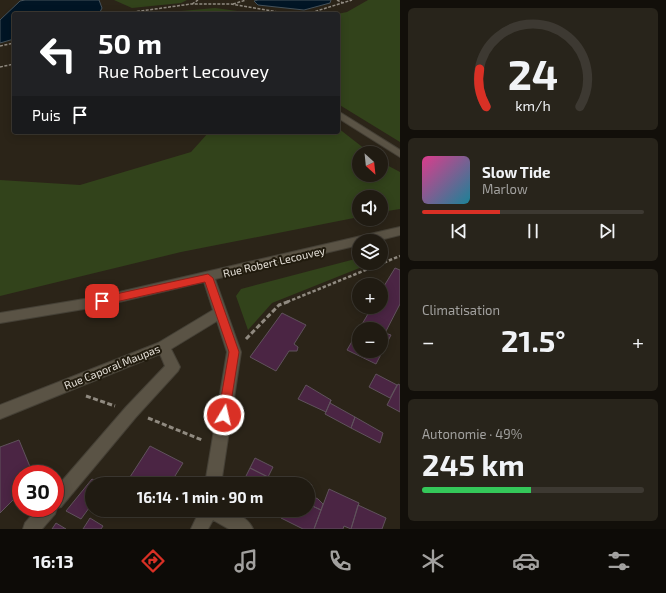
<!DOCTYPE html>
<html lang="fr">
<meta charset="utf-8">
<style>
:root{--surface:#201b12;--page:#28241b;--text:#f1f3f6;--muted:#a2a19f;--line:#3d3932;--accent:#d93025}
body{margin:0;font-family:"Exo 2",sans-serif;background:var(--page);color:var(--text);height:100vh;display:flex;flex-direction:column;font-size:15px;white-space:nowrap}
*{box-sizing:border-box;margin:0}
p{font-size:13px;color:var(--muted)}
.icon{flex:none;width:22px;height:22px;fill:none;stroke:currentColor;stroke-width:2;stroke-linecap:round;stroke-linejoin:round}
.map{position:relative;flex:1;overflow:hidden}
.drawer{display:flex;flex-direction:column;gap:8px;padding:8px;background:#120f0a;width:266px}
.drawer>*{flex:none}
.banner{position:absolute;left:12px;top:12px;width:328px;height:122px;border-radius:4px;box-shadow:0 2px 10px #0003,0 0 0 1px var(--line);background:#202124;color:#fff;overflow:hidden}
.needle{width:26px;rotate:153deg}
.controls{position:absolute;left:352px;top:146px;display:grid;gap:8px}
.controls a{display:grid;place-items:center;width:36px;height:36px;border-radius:50%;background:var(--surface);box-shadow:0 2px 10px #0003,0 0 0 1px var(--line);font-size:20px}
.speed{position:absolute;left:12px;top:465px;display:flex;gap:8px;font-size:20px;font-weight:700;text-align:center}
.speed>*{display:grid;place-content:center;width:52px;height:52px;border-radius:50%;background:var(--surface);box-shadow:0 2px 10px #0003,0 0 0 1px var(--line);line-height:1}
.speed .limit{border:6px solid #d22;background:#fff;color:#111}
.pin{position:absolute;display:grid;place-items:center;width:34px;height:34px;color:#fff;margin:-17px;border-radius:8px;box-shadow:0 2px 6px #0006}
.me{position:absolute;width:44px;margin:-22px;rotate:9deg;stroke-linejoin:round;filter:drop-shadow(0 0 3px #0008)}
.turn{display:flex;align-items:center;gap:14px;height:84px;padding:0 20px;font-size:18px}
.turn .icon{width:52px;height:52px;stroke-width:2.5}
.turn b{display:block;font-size:28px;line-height:34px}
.then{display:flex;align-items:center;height:38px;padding:0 20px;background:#0003;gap:8px;font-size:15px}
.big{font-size:30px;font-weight:700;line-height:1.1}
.drawer .card{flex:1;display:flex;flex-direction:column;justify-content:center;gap:6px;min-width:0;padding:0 14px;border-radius:6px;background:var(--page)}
.drawer .dial{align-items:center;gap:0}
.dial svg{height:104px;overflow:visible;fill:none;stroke:var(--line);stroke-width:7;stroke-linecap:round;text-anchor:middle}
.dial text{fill:var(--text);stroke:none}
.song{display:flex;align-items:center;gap:12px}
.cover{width:48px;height:48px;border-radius:6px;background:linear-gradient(135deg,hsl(330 70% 55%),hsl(190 70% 35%))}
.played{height:4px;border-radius:2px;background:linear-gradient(90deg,var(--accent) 35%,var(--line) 35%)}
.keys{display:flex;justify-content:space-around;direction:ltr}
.heat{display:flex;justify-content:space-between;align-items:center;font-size:22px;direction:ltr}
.charge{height:6px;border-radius:3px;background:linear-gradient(90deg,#34c759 49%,var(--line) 0)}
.trip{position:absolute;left:85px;top:477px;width:230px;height:40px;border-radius:20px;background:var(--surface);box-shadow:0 2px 10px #0003,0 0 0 1px var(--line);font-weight:700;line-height:40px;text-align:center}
.menu{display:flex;height:64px;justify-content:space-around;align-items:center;background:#0d0b07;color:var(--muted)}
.menu .icon{width:28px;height:28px}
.menu .active{color:var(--accent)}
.menu b{font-size:18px;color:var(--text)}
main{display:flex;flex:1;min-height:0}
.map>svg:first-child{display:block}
</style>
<main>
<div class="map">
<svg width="400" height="529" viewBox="0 0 400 529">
<rect width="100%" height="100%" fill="#2b2418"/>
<path fill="#32431b" d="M 114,0 L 187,0 L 181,3 L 132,8 Z
M 368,0 L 400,0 L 400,142 L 338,104 L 337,14 L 347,12 Z
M 215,8 L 259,14 L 147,14 Z
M 338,128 L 370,153 L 359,153 L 359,175 L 381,175 L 381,162 L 400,172 L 400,209 L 381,212 L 381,197 L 359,197 L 359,217 L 181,252 L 0,296 L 0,180 L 80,185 L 191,152 L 209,132 L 338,132 Z
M 359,258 L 359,263 L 372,263 L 272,303 L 248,330 L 236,296 L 241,289 Z"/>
<path fill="#011525" stroke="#45525b" d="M 25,0 L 99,0 L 102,8 L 99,14 L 14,14 L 14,39 L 0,43 L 0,20 L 20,1 Z
M 258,0 L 331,0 L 330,3 L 304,10 L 258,5 L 254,1 Z"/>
<path fill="#4b2544" stroke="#60525c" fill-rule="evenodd" d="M 395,268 L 400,270 L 400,304 L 385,333 L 391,335 L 376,364 L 347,350 L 372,307 L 381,307 L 381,291 ZM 359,329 L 381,329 L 381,351 L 359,351 Z
M 282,313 L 306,325 L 294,344 L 298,347 L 297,351 L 289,351 L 276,371 L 250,357 Z
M 376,374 L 397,385 L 390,398 L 369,387 Z
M 398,384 L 400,385 L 400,412 L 387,405 Z
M 306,385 L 331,400 L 326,412 L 298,399 Z
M 331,400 L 330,403 L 355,417 L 351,428 L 325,414 Z
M 355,417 L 383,433 L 380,443 L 351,428 Z
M 19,440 L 33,474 L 21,474 L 21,492 L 0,513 L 0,447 Z
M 150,446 L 183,463 L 175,476 L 179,478 L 175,484 L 135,484 L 128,480 Z
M 255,458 L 273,467 L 268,477 L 250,468 Z
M 250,468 L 268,477 L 281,484 L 242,484 Z
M 298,478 L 312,485 L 308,494 L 308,484 L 295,484 Z
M 92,479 L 100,484 L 92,484 L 92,504 L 81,519 L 66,511 Z
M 329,489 L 359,503 L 351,529 L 344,526 L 343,529 L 314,529 Z
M 308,494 L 318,499 L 323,504 L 321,510 L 308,504 Z
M 308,504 L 321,510 L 314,529 L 303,529 L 281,518 L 284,510 L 308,510 Z
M 358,505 L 386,518 L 382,529 L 351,529 Z
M 90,518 L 103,526 L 101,529 L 83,529 Z
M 56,523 L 66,529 L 52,529 Z"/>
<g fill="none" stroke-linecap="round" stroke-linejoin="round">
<g stroke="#454036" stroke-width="2">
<path id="minor" d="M 338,111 L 400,150 L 400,157 L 338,118 Z
M 400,227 L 400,235 L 376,241 L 359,241 L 359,245 L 215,279 L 241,352 L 221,484 L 205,484 L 227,352 L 217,321 L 171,349 L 180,367 L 178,371 L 136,417 L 61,507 L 57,508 L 55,514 L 42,529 L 23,529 L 25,523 L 38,508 L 55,508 L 55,489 L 126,407 L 165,366 L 160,354 L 0,419 L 0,405 L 158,343 L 213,310 L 204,282 L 102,306 L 0,323 L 0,313 L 102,296 Z
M 200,510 C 218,510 245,510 253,529 L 229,529 L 213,520 L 208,529 L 191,529 Z"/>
</g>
<path stroke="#908a80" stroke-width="1.5" stroke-dasharray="3 1.5" stroke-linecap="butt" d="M 337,0 L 343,3
M 192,4 L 198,0
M 233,4 L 246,0
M 119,14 L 191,4 L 231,4 L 284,13 L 310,13 L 352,0
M 0,46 L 14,43
M 0,67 L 14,64"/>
<path stroke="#908a80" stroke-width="2.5" stroke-dasharray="3.5 2" stroke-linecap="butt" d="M 287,302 L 400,256"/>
<path stroke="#908a80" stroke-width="3" stroke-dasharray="5 2.5" stroke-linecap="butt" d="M 246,339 L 279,305 L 290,301
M 86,396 L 115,406
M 148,418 L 202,440"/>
<use href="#minor" fill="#5a5345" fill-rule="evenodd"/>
</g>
<path fill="#d93025" stroke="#8d1f18" d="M 208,274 L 213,278 L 239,352 L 229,415 L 228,419 L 224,420 L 220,419 L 218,415 L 229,352 L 205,282 L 102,305 L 98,301 L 102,297 Z"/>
<g text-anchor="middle" stroke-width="4" stroke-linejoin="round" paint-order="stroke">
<g font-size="11" fill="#e5e0d8" stroke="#211b0e">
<text transform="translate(274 262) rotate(-13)" y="4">Rue Robert Lecouvey</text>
<text transform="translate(112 367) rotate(-22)" y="4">Rue Caporal Maupas</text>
</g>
</g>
</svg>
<div class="controls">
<a><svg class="needle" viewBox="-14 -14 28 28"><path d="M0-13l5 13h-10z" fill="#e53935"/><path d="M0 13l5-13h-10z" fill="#a2a19f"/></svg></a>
<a><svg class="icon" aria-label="sound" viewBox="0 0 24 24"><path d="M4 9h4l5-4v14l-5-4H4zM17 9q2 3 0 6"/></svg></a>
<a><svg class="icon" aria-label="layers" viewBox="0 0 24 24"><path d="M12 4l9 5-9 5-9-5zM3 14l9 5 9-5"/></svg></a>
<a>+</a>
<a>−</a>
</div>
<div class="speed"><div class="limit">30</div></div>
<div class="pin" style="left:102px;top:301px;background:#d93025"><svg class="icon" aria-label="arrive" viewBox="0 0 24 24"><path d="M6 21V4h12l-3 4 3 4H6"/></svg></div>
<svg class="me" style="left:224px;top:415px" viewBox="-20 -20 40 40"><circle r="17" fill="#d93025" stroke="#fff" stroke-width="3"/><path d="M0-11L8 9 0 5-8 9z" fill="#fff"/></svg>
<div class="trip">16:14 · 1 min · 90 m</div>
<div class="banner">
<div class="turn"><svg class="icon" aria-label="left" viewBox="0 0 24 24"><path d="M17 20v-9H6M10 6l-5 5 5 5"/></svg><div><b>50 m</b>Rue Robert Lecouvey</div></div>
<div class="then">Puis<svg class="icon" aria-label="arrive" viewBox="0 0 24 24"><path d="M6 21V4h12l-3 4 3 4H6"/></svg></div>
</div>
</div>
<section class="drawer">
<div class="card dial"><svg viewBox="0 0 100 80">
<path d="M14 69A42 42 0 1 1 86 69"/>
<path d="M14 69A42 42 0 0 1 9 40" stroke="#d93025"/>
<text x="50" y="56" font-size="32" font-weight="700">24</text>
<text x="50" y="72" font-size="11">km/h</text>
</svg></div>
<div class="card">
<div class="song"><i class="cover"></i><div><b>Slow Tide</b><p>Marlow</p></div></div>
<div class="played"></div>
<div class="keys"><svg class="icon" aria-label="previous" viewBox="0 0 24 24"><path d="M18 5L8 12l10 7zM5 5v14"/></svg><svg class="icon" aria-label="pause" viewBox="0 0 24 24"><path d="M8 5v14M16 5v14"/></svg><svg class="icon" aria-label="next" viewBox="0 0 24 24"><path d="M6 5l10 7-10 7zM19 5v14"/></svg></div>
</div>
<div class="card"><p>Climatisation</p>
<div class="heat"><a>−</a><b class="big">21.5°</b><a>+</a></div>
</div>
<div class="card"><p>Autonomie · 49%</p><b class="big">245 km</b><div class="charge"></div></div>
</section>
</main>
<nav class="menu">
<b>16:13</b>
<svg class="icon active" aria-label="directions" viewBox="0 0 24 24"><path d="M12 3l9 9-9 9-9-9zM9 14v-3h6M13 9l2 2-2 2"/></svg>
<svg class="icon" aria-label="music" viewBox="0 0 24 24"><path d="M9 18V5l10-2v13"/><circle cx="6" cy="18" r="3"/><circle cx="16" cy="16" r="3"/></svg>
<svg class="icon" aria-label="phone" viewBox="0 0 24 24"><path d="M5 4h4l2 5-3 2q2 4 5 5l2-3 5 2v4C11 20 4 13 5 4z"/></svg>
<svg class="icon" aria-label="climate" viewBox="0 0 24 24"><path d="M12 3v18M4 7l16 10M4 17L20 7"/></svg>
<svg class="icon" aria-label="car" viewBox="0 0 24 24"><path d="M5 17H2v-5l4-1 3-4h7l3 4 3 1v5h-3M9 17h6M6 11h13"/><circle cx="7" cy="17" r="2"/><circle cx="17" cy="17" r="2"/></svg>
<svg class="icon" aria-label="filters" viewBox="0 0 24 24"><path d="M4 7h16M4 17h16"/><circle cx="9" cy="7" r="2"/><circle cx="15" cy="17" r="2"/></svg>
</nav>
